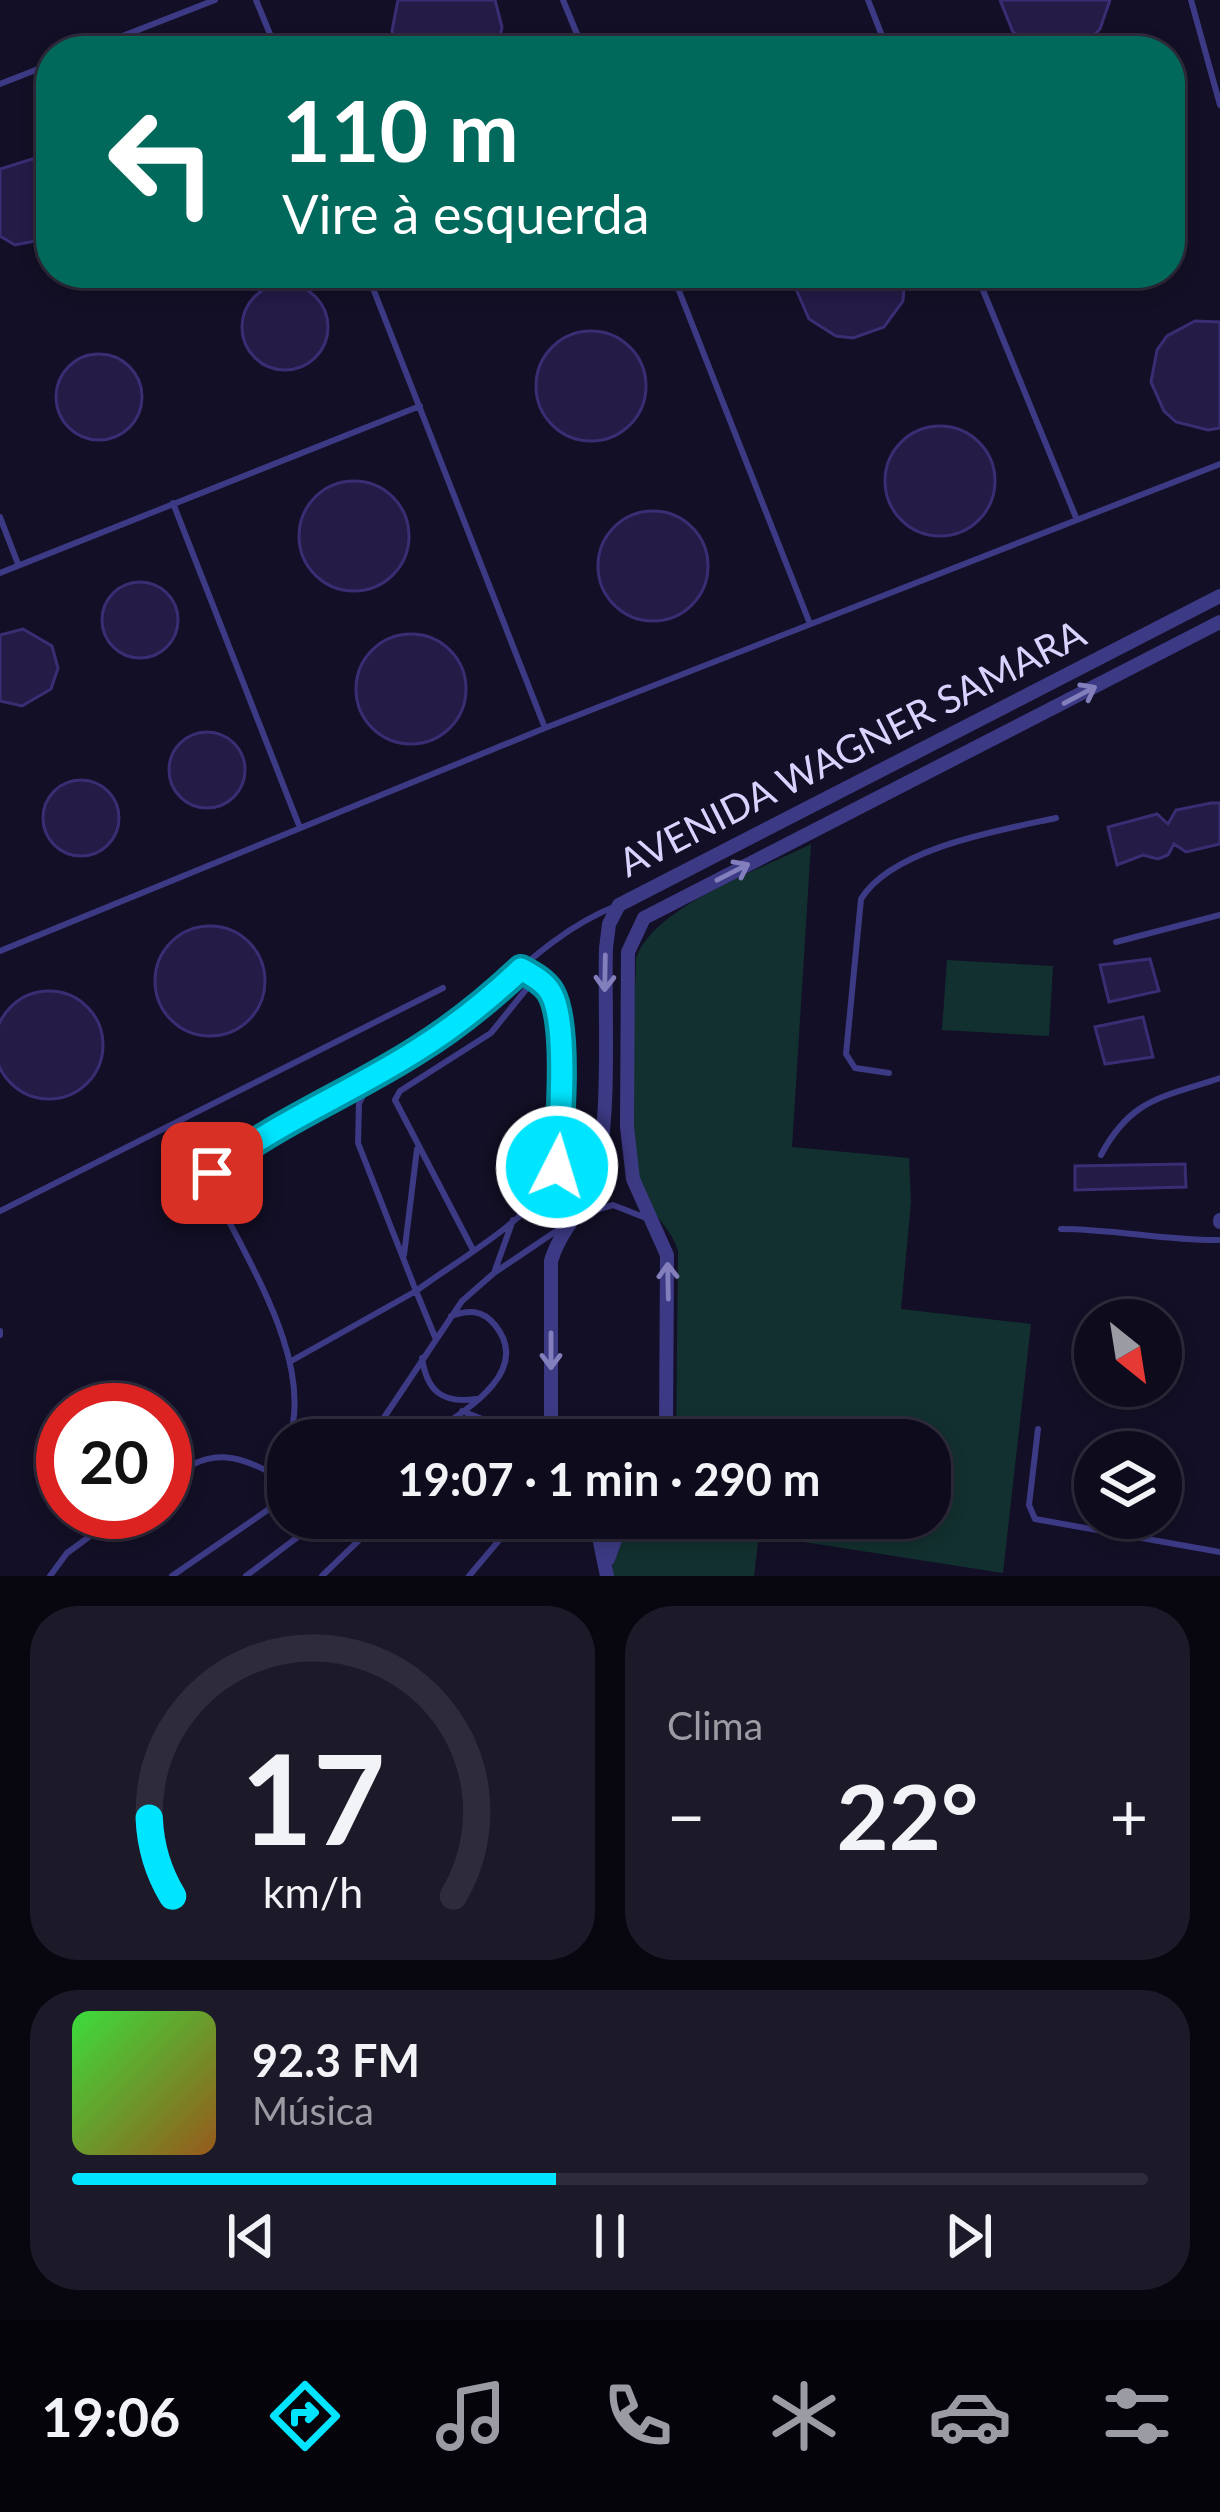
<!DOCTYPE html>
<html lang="pt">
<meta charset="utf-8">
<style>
:root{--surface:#0e0b1c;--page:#1c1929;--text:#f1f3f6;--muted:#9b9ba3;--line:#2e2b3b;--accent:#00e5ff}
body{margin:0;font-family:Lato,sans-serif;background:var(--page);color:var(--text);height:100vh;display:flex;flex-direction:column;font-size:45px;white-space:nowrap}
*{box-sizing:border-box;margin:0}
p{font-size:39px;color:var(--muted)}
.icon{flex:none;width:66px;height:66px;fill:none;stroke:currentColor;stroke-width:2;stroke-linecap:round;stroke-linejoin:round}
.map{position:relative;height:1576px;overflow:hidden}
.drawer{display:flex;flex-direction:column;gap:30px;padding:30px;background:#08060f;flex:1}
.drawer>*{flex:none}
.hud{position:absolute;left:36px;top:36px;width:1149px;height:252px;border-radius:48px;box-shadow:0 6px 18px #0003,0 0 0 3px var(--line);background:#00695c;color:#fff;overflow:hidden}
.needle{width:78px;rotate:150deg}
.controls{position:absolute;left:1074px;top:1299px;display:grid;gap:24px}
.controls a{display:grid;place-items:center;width:108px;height:108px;border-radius:50%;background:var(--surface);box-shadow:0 6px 18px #0003,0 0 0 3px var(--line);font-size:60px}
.speed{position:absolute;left:36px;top:1383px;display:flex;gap:24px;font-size:60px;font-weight:700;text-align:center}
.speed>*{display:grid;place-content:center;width:156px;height:156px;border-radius:50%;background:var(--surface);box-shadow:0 6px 18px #0003,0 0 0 3px var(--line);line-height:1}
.speed .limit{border:18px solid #d22;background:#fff;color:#111}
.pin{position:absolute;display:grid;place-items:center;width:102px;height:102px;color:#fff;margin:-51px;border-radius:24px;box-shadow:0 6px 18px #0006}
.me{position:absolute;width:132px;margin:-66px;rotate:5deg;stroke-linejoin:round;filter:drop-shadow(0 0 9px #0008)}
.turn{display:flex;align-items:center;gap:42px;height:252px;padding:0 48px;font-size:54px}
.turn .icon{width:156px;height:156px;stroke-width:2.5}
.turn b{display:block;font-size:84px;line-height:102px}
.big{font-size:90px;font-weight:700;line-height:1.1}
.drawer .tile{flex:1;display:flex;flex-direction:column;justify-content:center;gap:18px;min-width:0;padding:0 42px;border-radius:48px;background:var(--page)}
.drawer .dial{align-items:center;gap:0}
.dial svg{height:312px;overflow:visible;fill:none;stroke:var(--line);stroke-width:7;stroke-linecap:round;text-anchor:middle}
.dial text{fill:var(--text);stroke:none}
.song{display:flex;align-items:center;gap:36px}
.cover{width:144px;height:144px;border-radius:18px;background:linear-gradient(135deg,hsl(120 70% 55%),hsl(30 70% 35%))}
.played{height:12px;border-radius:6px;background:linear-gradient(90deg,var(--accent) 45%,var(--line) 45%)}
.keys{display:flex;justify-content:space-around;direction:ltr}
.heat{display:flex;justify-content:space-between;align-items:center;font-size:66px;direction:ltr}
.drawer .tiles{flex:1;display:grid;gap:30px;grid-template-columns:1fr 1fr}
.tile:last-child{grid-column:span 2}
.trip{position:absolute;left:267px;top:1419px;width:684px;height:120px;border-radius:48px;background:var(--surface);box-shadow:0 6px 18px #0003,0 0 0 3px var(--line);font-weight:700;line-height:120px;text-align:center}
.tabs{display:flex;height:192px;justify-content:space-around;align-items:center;background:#06040b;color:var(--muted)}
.tabs .icon{width:84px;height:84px}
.tabs .on{color:var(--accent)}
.tabs b{font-size:54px;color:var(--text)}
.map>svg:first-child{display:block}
</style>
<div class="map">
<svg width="1220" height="1576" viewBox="0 0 1220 1576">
<rect width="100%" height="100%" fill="#130f26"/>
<path fill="#12302f" d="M 811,844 L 792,1147 L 909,1158 L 911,1202 L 901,1309 L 1031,1324 L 1003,1573 L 759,1535 L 754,1576 L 612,1576 L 613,1554 L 629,1518 L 930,1518 L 930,1440 L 676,1440 L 678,1251 C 671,1226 647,1211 640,1186 C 622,1126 635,1022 636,958 C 654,906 762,869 811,844 Z
M 947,960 L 1053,966 L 1049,1036 L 942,1030 Z"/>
<path fill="#241b47" stroke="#3b2d73" stroke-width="3" d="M 398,0 L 495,0 L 502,27 L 499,43 L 495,51 L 398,51 L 392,31 Z
M 1000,0 L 1110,0 L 1100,29 L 1088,41 L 1059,51 L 1041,50 L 1013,32 Z
M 1170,135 L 1184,178 L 1170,216 Z
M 32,159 L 51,167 L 51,238 L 15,245 L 0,236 L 0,169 Z
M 796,273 L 905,273 L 903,301 L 884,327 L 853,338 L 836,336 L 809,319 L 796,289 Z
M242 327a43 43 0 1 1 86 0a43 43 0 1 1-86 0Z
M 1195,321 L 1220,322 L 1220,428 L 1208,430 L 1176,422 L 1164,411 L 1151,382 L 1157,350 L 1167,336 Z
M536 386a55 55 0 1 1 110 0a55 55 0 1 1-110 0Z
M56 397a43 43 0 1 1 86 0a43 43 0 1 1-86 0Z
M885 481a55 55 0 1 1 110 0a55 55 0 1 1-110 0Z
M299 536a55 55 0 1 1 110 0a55 55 0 1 1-110 0Z
M598 566a55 55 0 1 1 110 0a55 55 0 1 1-110 0Z
M102 620a38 38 0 1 1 76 0a38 38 0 1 1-76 0Z
M 23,629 L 52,646 L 58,668 L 51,689 L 22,706 L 0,701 L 0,635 Z
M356 689a55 55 0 1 1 110 0a55 55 0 1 1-110 0Z
M169 770a38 38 0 1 1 76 0a38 38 0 1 1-76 0Z
M43 818a38 38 0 1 1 76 0a38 38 0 1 1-76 0Z
M 1211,803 L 1220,803 L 1220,844 L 1186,852 L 1174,844 L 1168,855 L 1158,859 L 1143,855 L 1117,865 L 1108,827 L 1157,814 L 1168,824 L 1176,810 Z
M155 981a55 55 0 1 1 110 0a55 55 0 1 1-110 0Z
M 1150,959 L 1159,991 L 1109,1002 L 1100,965 Z
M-5 1045a54 54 0 1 1 108 0a54 54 0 1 1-108 0Z
M 1143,1017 L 1153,1057 L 1105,1064 L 1095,1027 Z
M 1185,1164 L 1186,1187 L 1075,1190 L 1075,1166 Z"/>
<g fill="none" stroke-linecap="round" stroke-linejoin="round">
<path stroke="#3d3a85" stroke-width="6" d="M 256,0 L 277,51
M 563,0 L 584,51
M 868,0 L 888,51
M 1191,0 L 1220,105
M 84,51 L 215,0
M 0,84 L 51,64
M 367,273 L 545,728
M 672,273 L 810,624
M 976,273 L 1077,520
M 173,503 L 300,828
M 0,517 L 18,564
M 0,573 L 420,406
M 1116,942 L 1220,915
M 0,951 L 545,728 L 1220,464
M 889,1073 L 855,1068 L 846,1054 L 861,899 C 892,848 1001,830 1056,818
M 372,1079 L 359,1103 L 358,1143 L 416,1291 C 455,1262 526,1222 551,1181 C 569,1153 565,1031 554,999 C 549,984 534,977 521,969
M 1101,1155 C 1131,1098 1164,1097 1220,1078
M 0,1211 L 443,988
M 581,1214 L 613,1205 L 646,1218
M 1061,1229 C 1115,1229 1166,1241 1220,1240
M 472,1248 L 395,1100 L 400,1091 L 491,1033 L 536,977
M 404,1255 L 417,1149
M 495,1270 L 513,1220
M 0,1331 L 0,1335
M 422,1358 C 427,1391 442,1404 476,1399
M 293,1360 L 416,1291 L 435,1337
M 462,1411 L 535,1440
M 1038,1429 L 1029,1505 L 1035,1519 L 1220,1552
M 289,1440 C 315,1360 245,1259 212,1187 L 211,1173 C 274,1122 349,1093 417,1051 C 487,1008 539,936 616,906
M 369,1440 L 462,1301 L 494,1273 L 565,1225
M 421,1440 C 454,1417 536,1375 495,1325 C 482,1309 468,1310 451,1316
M 277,1476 L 288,1443
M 165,1481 C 215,1445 237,1454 288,1482
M 50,1576 L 67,1553 L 123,1512
M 172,1576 L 288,1496
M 246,1576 L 323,1518
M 322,1576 L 382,1518
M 469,1576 L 518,1518"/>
<path stroke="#3d3a85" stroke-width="14" d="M 1220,1220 L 1220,1222
M 551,1440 L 551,1261 C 560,1230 584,1210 594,1180 C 612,1125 604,1009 606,948 L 609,924 L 619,905 L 1220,596
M 666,1440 L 667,1255 L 633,1179 L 627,1127 L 628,952 L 644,918 L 1220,622
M 595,1518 L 607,1576
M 608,1559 L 623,1518"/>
</g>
<defs><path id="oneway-shaft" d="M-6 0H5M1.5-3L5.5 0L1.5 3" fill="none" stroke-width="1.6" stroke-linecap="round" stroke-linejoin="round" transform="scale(3)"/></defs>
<g stroke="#837fbc">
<use href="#oneway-shaft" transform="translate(1080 695) rotate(-28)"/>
<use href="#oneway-shaft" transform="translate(733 872) rotate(-27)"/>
<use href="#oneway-shaft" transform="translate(605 973) rotate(91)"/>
<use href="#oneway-shaft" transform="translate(668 1281) rotate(-91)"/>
<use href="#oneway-shaft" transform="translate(551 1351) rotate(90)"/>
</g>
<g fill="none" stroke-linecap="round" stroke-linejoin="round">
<g stroke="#0095a6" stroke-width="30">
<path id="route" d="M 212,1173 C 275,1122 351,1093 419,1049 C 456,1026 489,999 521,969 C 532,975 545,982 551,993 C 569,1025 560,1129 557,1167"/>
</g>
<use href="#route" stroke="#00e5ff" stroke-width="21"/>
</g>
<g text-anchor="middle" stroke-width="12" stroke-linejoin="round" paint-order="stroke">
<g font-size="39" fill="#d9d4ff" stroke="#130f26">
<text transform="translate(852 748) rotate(-27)" y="14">AVENIDA WAGNER SAMARA</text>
</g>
</g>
</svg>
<div class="controls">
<a><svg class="needle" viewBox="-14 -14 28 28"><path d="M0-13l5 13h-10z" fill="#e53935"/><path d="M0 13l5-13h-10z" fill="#9b9ba3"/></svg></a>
<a><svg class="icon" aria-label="layers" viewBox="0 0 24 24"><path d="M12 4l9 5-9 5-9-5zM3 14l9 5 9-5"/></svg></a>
</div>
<div class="speed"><div class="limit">20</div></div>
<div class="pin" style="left:212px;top:1173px;background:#d93025"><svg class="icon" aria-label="arrive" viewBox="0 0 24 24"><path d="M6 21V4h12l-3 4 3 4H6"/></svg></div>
<svg class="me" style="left:557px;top:1167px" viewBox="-20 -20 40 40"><circle r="17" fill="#00e5ff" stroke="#fff" stroke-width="3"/><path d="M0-11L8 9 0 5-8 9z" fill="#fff"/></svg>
<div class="trip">19:07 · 1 min · 290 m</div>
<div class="hud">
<div class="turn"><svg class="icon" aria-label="left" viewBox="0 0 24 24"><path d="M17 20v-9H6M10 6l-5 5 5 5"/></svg><div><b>110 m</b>Vire à esquerda</div></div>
</div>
</div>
<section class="drawer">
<div class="tiles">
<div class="tile dial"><svg viewBox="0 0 100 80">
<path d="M14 69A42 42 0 1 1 86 69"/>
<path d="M14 69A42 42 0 0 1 8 49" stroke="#00e5ff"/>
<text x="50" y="56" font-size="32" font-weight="700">17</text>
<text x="50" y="72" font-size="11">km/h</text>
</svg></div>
<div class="tile"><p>Clima</p>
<div class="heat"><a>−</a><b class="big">22°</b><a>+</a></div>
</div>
<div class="tile">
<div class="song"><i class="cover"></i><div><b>92.3 FM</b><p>Música</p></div></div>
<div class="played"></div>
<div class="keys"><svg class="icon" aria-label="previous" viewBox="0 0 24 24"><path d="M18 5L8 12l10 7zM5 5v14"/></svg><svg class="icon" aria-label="pause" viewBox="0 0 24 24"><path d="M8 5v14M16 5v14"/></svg><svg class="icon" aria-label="next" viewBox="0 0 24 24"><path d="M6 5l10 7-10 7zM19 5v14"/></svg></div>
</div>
</div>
</section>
<nav class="tabs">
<b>19:06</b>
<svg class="icon on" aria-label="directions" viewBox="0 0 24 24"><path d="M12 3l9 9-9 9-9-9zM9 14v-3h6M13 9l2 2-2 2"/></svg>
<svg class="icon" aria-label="music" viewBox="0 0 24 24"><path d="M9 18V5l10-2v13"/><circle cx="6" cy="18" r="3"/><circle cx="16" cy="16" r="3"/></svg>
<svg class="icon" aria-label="phone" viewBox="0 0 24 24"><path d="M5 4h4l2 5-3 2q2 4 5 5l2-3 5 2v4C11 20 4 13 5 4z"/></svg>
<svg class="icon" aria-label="climate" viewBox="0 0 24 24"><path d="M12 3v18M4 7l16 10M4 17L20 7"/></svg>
<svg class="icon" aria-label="car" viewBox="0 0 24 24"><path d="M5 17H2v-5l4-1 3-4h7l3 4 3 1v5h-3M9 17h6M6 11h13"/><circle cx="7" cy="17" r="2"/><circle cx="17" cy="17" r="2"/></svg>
<svg class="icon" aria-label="filters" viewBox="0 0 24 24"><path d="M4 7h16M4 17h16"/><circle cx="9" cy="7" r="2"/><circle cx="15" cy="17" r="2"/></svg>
</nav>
